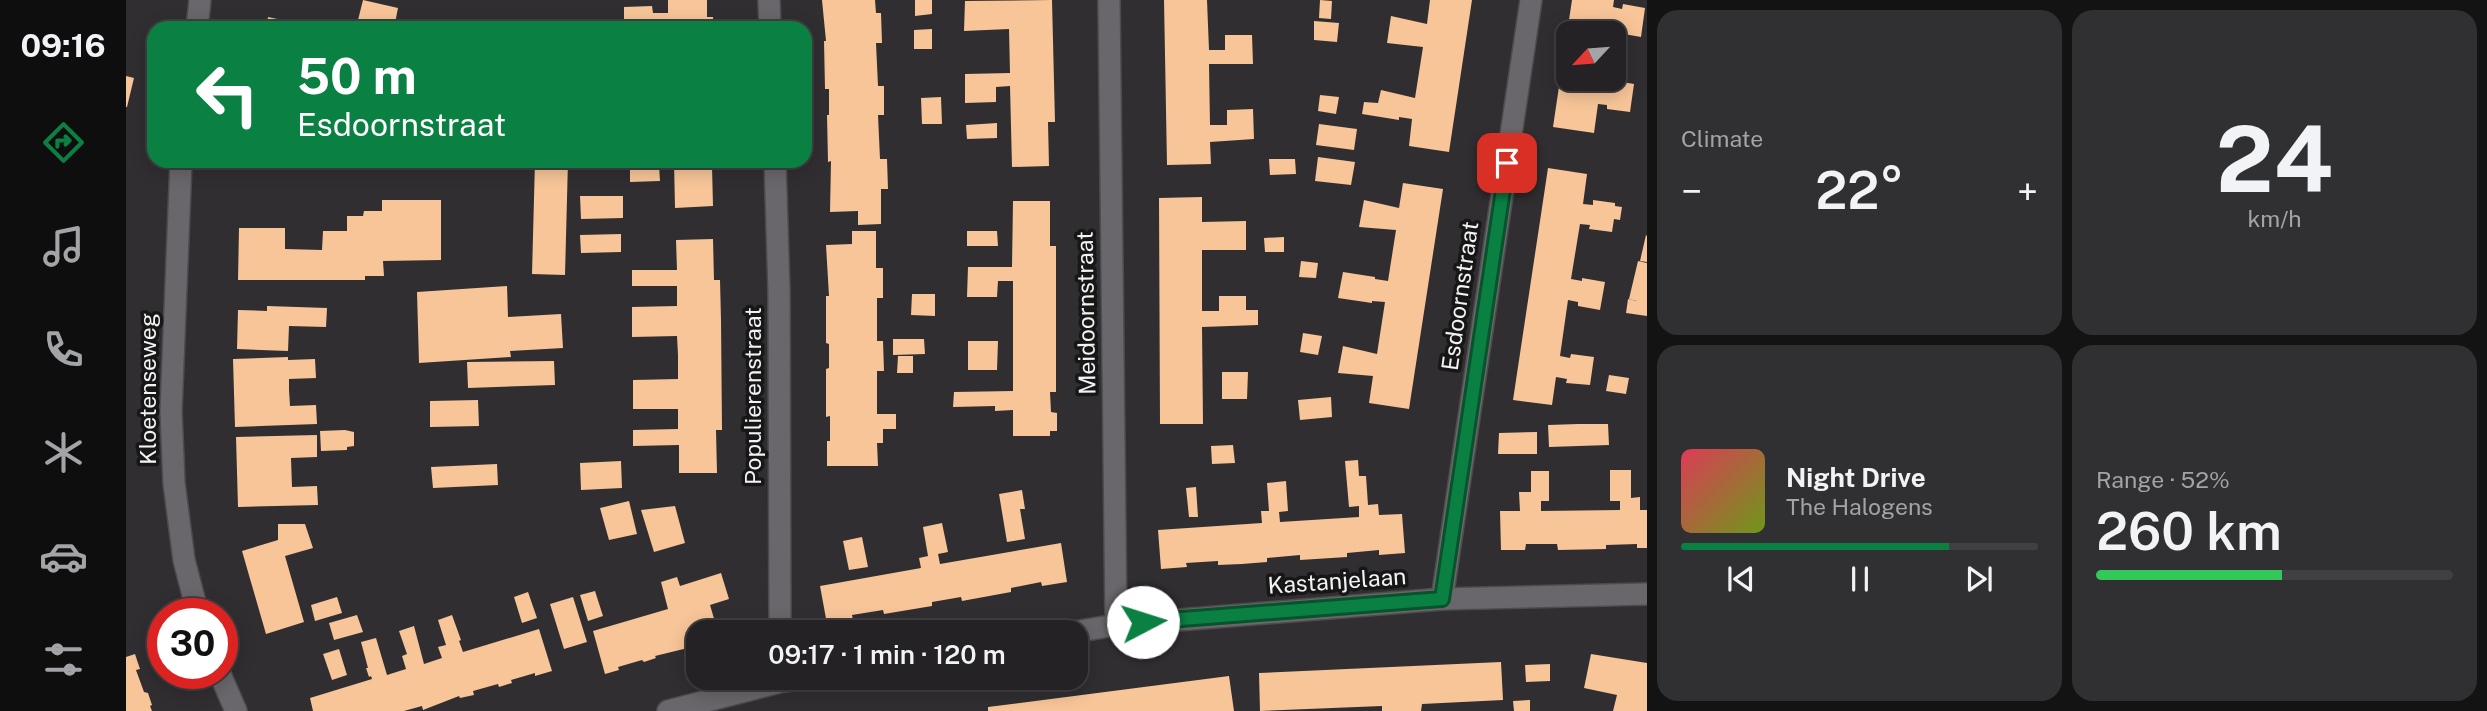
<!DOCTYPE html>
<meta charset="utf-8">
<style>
:root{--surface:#242225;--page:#302f32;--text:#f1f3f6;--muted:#a3a4a7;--line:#413f42;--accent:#0b8043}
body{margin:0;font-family:"Public Sans",sans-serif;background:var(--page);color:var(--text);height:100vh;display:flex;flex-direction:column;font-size:26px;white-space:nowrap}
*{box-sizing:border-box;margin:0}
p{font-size:23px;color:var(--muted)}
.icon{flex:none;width:38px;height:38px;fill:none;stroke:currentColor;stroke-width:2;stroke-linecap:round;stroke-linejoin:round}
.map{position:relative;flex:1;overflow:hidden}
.drawer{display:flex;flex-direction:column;gap:10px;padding:10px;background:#141314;width:840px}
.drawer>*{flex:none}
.top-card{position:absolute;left:21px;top:21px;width:665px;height:147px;border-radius:21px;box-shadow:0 4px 18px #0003,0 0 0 2px var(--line);background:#0b8043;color:#fff;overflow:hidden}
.needle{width:46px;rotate:244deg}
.tools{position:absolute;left:1430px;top:21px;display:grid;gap:14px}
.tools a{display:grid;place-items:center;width:70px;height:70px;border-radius:14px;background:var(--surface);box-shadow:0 4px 18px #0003,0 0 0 2px var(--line);font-size:35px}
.speed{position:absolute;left:21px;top:598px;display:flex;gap:14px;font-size:35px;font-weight:700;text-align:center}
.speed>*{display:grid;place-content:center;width:91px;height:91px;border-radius:50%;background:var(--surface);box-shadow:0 4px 18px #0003,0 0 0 2px var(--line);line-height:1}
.speed .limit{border:10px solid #d22;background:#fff;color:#111}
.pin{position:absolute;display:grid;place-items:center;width:60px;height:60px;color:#fff;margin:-30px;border-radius:14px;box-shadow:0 4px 10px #0006}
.me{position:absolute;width:77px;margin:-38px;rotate:85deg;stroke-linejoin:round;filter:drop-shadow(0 0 5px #0008)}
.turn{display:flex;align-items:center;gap:24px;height:147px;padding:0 35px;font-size:32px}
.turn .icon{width:91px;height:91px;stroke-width:2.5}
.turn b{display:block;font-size:49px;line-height:60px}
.big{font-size:52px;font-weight:600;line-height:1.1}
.drawer .card{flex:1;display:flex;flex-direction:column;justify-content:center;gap:10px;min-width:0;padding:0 24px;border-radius:21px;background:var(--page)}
.drawer .dial{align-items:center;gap:0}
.dial b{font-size:91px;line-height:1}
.song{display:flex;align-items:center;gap:21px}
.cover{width:84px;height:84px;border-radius:10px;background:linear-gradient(135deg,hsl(350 70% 55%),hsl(80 70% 35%))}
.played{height:7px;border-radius:4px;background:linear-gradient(90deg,var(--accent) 75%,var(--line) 75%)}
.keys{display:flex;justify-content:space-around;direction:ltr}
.heat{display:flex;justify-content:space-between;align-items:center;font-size:38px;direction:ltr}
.charge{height:10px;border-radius:5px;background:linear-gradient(90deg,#34c759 52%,var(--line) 0)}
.drawer .tiles{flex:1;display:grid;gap:10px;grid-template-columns:repeat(2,1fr)}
.trip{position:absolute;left:560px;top:620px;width:402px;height:70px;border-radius:21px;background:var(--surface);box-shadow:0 4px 18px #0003,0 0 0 2px var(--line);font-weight:600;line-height:70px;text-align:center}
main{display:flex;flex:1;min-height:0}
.tabs{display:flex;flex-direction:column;width:126px;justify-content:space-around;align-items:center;background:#0e0e0f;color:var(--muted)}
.tabs .icon{width:49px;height:49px}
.tabs .active{color:var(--accent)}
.tabs b{font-size:32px;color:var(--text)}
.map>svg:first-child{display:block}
</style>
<main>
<nav class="tabs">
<b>09:16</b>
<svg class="icon active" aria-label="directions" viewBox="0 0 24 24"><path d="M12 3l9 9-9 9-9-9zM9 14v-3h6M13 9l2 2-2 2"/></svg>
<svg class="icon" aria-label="music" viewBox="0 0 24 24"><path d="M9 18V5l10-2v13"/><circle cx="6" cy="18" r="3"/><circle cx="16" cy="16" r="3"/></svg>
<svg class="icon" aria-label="phone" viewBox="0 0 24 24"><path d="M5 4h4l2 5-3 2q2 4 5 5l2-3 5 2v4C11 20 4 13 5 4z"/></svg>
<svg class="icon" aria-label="climate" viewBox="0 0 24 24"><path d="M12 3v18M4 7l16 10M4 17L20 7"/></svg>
<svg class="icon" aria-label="car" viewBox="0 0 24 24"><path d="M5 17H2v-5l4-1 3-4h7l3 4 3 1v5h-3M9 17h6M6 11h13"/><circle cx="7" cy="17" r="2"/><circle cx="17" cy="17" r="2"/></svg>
<svg class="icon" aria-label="filters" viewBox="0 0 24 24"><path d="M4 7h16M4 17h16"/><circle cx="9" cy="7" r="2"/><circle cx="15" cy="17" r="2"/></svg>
</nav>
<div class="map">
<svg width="1521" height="711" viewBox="0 0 1521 711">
<rect width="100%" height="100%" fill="#302e31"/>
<path fill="#f7c598" d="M 237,0 L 272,8 L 268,28 L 230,28 Z
M 542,0 L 581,0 L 581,17 L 587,17 L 588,28 L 543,28 L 543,21 L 498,23 L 498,7 L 526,6 L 527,13 L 542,13 Z
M 696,0 L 749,0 L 750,13 L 755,13 L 756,43 L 750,43 L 752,86 L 758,86 L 758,115 L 752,115 L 754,159 L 761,159 L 762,189 L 755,189 L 755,224 L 732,225 L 732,211 L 704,212 L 705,161 L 702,162 L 701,115 L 703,115 L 703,89 L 699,89 L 698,41 L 700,41 Z
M 789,0 L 806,0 L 806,14 L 789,16 Z
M 926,0 L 929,122 L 922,122 L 923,166 L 886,167 L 884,86 L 870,87 L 870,102 L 839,103 L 839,74 L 884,73 L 883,29 L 838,31 L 839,1 Z
M 1038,0 L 1081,0 L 1083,50 L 1099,50 L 1099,35 L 1126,35 L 1127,64 L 1083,64 L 1084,125 L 1101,125 L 1101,110 L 1127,109 L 1128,139 L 1084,142 L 1085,164 L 1041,165 Z
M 1194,0 L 1206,1 L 1205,19 L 1193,18 Z
M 1304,0 L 1346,0 L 1323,152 L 1283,146 L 1286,119 L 1273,117 L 1273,120 L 1236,114 L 1238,102 L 1252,103 L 1255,90 L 1289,98 L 1297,47 L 1261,43 L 1265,16 L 1301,24 Z
M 1446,0 L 1488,0 L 1487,7 L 1496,9 L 1497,4 L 1519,8 L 1515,37 L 1492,33 L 1493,28 L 1484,27 L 1483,33 L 1441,33 Z
M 142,17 L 189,27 L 189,28 L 140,28 Z
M 1188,21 L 1213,23 L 1211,42 L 1188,40 Z
M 806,29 L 806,49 L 788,49 L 788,30 Z
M 1440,39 L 1442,79 L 1476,79 L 1475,84 L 1485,85 L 1485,80 L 1508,84 L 1504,112 L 1481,109 L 1481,105 L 1472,104 L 1468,133 L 1427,127 Z
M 0,76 L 8,78 L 1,107 L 0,107 Z
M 1194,95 L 1213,97 L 1210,114 L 1192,111 Z
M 815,97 L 816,124 L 796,124 L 795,98 Z
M 871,123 L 871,138 L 841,139 L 840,125 Z
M 1193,124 L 1231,129 L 1228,150 L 1190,145 Z
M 1192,157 L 1229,162 L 1225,185 L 1189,181 Z
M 1143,159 L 1169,159 L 1170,174 L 1144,175 Z
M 130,161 L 171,161 L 171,168 L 129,165 Z
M 409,161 L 442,161 L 439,275 L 406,274 Z
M 548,161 L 593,161 L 593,165 L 586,166 L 587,206 L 549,208 Z
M 533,166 L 534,181 L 504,182 L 504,167 Z
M 1422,168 L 1461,174 L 1457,204 L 1467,205 L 1467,200 L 1489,203 L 1489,206 L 1496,207 L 1494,220 L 1488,219 L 1486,232 L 1463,229 L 1464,225 L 1454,224 L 1445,279 L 1456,281 L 1456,278 L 1479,282 L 1474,310 L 1452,306 L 1452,302 L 1442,300 L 1434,356 L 1444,358 L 1445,354 L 1468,357 L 1464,385 L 1440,383 L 1441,379 L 1430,377 L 1426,405 L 1387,400 Z
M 1277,183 L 1317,189 L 1283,409 L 1243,403 L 1247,376 L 1212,373 L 1217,346 L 1251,354 L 1259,302 L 1246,301 L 1246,303 L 1212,298 L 1217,272 L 1249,277 L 1249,279 L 1262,281 L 1270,230 L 1233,227 L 1238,200 L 1273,208 Z
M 454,196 L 497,196 L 497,218 L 455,219 Z
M 1076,197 L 1076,222 L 1120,221 L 1120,250 L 1076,250 L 1076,311 L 1093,311 L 1093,296 L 1120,296 L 1120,310 L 1132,310 L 1132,325 L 1076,327 L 1077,424 L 1034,424 L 1033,198 Z
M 256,200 L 315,200 L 315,260 L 257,261 L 258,276 L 239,276 L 239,280 L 112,280 L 113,228 L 159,228 L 159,249 L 196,250 L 197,231 L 221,231 L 221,216 L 237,216 L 238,211 L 256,211 Z
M 887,201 L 924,201 L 924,246 L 930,246 L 930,392 L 924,392 L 925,412 L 931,413 L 931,431 L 924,431 L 924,436 L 887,436 L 887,410 L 869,411 L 869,406 L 827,407 L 828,392 L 887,391 L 887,281 L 872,281 L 871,297 L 841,297 L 842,267 L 886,267 Z
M 726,231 L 750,231 L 750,268 L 757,268 L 757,298 L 751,298 L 751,341 L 757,341 L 758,371 L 751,371 L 751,414 L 770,414 L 770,429 L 757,429 L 757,443 L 751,443 L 752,466 L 701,466 L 701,441 L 704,441 L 704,416 L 700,417 L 700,369 L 703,368 L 703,344 L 700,343 L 700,296 L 703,296 L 700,245 L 726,244 Z
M 841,231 L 871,231 L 872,246 L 841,246 Z
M 495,234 L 495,252 L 455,253 L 454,235 Z
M 1520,235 L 1521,236 L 1521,262 L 1514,261 Z
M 1158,237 L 1158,252 L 1139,252 L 1138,238 Z
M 587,239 L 588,280 L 594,280 L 595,320 L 596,430 L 590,430 L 591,473 L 553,473 L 553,445 L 507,446 L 507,430 L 552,429 L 552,409 L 507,409 L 507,380 L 552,379 L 552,355 L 551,336 L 506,337 L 506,307 L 551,306 L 551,286 L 506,286 L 506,270 L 551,270 L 550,240 Z
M 1175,261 L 1192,263 L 1190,278 L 1173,277 Z
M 1512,261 L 1521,263 L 1521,316 L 1500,313 L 1502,299 L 1511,301 L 1503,299 Z
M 381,286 L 382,317 L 435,314 L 437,348 L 384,351 L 385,357 L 293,363 L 291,292 Z
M 786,294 L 809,294 L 809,316 L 785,315 Z
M 141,306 L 201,308 L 200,327 L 163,326 L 162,351 L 111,349 L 112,310 L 141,311 Z
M 1177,333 L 1196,336 L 1192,355 L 1174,352 Z
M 767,339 L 798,339 L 799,354 L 767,355 Z
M 842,341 L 872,341 L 871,370 L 842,370 Z
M 772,356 L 787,356 L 787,373 L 771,373 Z
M 162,357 L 162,360 L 189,359 L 190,378 L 163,379 L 163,390 L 164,406 L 190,405 L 191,424 L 109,427 L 107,359 Z
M 428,361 L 429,385 L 342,388 L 341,362 Z
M 1096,372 L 1122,372 L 1121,399 L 1096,399 Z
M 1483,375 L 1503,378 L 1500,394 L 1480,391 Z
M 1205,397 L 1206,417 L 1174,420 L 1172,400 Z
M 352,400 L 353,426 L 304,427 L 304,401 Z
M 1452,424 L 1482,424 L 1483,445 L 1423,447 L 1422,425 Z
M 219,430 L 228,432 L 228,446 L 221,447 L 221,450 L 195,451 L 194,431 Z
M 1411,432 L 1411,454 L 1372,454 L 1373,433 Z
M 191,435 L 191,457 L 165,458 L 166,487 L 191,486 L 192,505 L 112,507 L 110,437 Z
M 1107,445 L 1109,463 L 1086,464 L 1085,446 Z
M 1232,460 L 1233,476 L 1240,476 L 1242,505 L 1252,504 L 1253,515 L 1276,514 L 1279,553 L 1253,555 L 1253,550 L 1221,553 L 1221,557 L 1174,560 L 1174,555 L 1141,558 L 1141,562 L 1116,564 L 1092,565 L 1092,561 L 1060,563 L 1061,567 L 1035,569 L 1032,530 L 1136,523 L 1135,511 L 1143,511 L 1141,483 L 1160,481 L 1162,511 L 1153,512 L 1154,522 L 1233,517 L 1233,506 L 1223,507 L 1219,461 Z
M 495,461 L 496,488 L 455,490 L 454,463 Z
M 371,464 L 372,485 L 307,488 L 305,467 Z
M 1484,470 L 1505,470 L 1505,498 L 1514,497 L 1514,510 L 1521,510 L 1521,548 L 1511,548 L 1511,544 L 1480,545 L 1480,549 L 1432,550 L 1431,544 L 1400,544 L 1399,550 L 1375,550 L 1374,511 L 1394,511 L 1393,492 L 1405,492 L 1405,471 L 1423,471 L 1423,501 L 1415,501 L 1415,511 L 1494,510 L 1494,501 L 1484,501 Z
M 1070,487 L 1072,517 L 1063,517 L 1060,488 Z
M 896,490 L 899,509 L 894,509 L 899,539 L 881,542 L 873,494 Z
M 503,501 L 511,534 L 483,540 L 474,508 Z
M 549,506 L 559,543 L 528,552 L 515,510 Z
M 816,523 L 822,552 L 812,554 L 814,564 L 935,543 L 941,582 L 916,586 L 915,582 L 885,588 L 885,592 L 836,601 L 835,597 L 806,602 L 806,606 L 758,614 L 757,610 L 726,615 L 727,620 L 701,624 L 694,586 L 795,568 L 793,558 L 802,556 L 797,527 Z
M 152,524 L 179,524 L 187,548 L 159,556 L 178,622 L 140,634 L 116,551 L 152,540 Z
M 736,537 L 742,567 L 723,570 L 717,541 Z
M 595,573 L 603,599 L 584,605 L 592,632 L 572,632 L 572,642 L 568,643 L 570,646 L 529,656 L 530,658 L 518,662 L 516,660 L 492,667 L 493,670 L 479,674 L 467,631 L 542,609 L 535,582 L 551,577 L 554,586 Z
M 469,591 L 477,616 L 462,621 L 454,595 Z
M 402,592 L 411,618 L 396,623 L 388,597 Z
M 211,597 L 216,613 L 189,621 L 185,605 Z
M 447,597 L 461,642 L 438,649 L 424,604 Z
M 231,615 L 237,632 L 208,640 L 203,623 Z
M 326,615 L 335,640 L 333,641 L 337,652 L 413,629 L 426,671 L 409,676 L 409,673 L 385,680 L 386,683 L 373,687 L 372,684 L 347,691 L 348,695 L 334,698 L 333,696 L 297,710 L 296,706 L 278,711 L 187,711 L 184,698 L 246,679 L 245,676 L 243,677 L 240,668 L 242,668 L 235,642 L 250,638 L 261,675 L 280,669 L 276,656 L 281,654 L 273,631 L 288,626 L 298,664 L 316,658 L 312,647 L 320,645 L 312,620 Z
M 213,649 L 221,675 L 206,680 L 197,654 Z
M 9,654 L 14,669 L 10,670 L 18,692 L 22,693 L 26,705 L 24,706 L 26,711 L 0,711 L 0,657 Z
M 1465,654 L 1521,663 L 1521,711 L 1487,711 L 1491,695 L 1458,688 Z
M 1375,662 L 1377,700 L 1296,704 L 1295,711 L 1256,711 L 1256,706 L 1134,711 L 1133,673 Z
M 1424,664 L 1424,681 L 1400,682 L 1399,665 Z
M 1103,676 L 1108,711 L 862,711 L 862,707 Z
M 1404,700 L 1404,711 L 1388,711 L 1387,701 Z"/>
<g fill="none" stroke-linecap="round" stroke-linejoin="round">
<g stroke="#4d4b4e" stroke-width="24">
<path id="street" d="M 643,0 L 644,28
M 983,0 L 990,625
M 71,28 L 74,0
M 55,161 L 45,411 L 48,483 L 58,560 L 72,614
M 649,161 L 653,291 L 654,632
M 1316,599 L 1405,0
M 948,632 L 990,625 L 1316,599 L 1521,594
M 94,674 L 110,711
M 542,711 L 654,682 L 685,677"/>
</g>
<use href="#street" stroke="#69676b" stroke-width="21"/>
</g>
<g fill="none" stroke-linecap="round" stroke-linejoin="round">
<g stroke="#07532c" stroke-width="18">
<path id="route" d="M 1017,622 L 1316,599 L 1381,163"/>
</g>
<use href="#route" stroke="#0b8043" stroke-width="12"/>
</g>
<g text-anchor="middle" stroke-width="7" stroke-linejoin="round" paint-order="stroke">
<g font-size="23" fill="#f3f2f4" stroke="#171718">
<text transform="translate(1334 296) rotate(-82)" y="8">Esdoornstraat</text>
<text transform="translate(960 313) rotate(-91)" y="8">Meidoornstraat</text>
<text transform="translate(22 389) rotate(-90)" y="8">Kloetenseweg</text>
<text transform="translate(627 396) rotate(-90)" y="8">Populierenstraat</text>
<text transform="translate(1211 581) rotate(-4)" y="8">Kastanjelaan</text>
</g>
</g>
</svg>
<div class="tools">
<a><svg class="needle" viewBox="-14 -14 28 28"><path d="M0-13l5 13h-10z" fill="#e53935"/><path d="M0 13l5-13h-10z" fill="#a3a4a7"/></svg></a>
</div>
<div class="speed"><div class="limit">30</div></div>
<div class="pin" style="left:1381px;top:163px;background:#d93025"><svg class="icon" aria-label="arrive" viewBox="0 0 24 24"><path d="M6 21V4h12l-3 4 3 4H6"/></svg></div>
<svg class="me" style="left:1017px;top:622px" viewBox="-20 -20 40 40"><circle r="19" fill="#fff"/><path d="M0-13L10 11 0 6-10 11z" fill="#0b8043"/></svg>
<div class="trip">09:17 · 1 min · 120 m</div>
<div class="top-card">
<div class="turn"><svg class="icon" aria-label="left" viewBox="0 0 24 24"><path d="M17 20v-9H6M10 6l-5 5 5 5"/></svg><div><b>50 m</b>Esdoornstraat</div></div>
</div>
</div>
<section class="drawer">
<div class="tiles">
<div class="card"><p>Climate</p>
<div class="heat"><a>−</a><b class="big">22°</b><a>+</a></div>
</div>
<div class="card dial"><b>24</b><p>km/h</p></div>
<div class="card">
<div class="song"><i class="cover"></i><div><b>Night Drive</b><p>The Halogens</p></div></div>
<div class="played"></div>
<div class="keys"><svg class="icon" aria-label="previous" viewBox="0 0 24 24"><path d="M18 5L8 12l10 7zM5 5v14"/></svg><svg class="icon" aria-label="pause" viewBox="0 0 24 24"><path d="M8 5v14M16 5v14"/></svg><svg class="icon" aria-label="next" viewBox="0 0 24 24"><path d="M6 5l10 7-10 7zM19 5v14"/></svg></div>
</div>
<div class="card"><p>Range · 52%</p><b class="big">260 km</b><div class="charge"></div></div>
</div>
</section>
</main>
